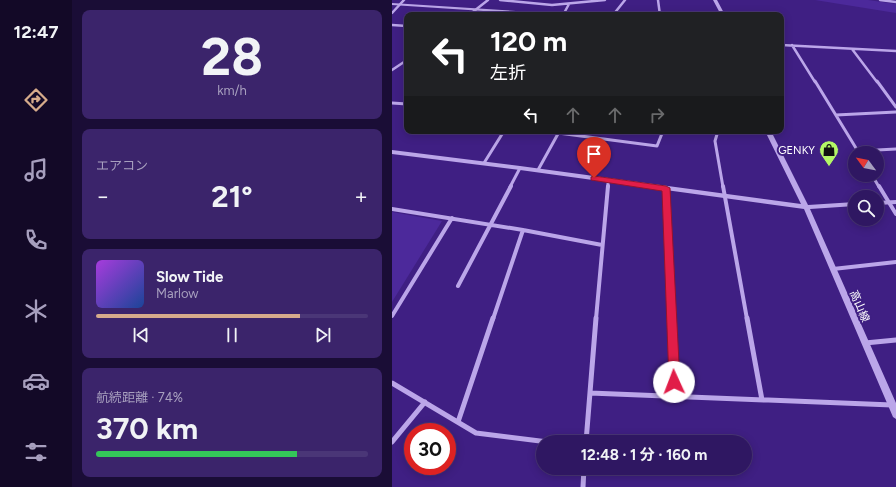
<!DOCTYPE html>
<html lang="ja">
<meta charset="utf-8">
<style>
:root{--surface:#2f1762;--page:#3b246b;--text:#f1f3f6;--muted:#a79fbe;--line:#4a3677;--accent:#d6ab8b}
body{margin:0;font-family:Figtree,"Noto Sans JP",sans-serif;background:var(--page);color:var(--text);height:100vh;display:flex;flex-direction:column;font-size:15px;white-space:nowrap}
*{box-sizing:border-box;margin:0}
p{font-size:13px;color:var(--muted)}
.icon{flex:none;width:22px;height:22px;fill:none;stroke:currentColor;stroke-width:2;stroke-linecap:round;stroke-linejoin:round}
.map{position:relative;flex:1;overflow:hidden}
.details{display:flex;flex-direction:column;gap:10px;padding:10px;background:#1a0d36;width:320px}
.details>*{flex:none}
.top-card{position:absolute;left:12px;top:12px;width:380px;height:122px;border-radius:8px;box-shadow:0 2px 10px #0003,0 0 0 1px var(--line);background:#202124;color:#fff;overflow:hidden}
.needle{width:26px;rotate:302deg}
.controls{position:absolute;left:456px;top:146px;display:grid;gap:8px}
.controls a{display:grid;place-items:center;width:36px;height:36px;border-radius:50%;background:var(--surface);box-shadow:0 2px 10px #0003,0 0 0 1px var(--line);font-size:20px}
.speed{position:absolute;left:12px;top:423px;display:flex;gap:8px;font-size:20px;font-weight:700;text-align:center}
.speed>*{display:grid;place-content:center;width:52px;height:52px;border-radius:50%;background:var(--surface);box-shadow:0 2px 10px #0003,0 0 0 1px var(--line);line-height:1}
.speed .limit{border:6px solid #d22;background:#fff;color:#111}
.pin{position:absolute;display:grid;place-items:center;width:34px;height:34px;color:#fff;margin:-41px -17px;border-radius:50% 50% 50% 0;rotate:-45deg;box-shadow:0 0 4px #0007}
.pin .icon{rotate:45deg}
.me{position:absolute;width:44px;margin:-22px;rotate:358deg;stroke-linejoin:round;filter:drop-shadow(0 0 3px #0008)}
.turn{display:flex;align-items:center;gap:14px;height:84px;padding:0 20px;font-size:18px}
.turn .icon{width:52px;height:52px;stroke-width:2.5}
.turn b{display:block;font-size:28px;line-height:34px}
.lanes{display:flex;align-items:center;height:38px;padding:0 20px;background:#0003;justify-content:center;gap:20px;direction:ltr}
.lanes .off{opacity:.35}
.big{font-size:30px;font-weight:700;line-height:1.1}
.details .widget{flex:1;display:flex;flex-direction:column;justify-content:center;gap:6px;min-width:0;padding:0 14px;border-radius:8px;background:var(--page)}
.details .dial{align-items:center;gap:0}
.dial b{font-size:52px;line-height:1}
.song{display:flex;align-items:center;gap:12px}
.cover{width:48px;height:48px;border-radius:6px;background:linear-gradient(135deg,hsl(280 70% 55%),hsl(220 70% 35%))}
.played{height:4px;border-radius:2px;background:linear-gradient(90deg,var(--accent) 75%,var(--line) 75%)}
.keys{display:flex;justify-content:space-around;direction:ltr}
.heat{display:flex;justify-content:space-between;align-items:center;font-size:22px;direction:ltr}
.charge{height:6px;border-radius:3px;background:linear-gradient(90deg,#34c759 74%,var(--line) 0)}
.trip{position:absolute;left:144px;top:435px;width:216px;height:40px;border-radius:20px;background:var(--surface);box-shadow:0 2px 10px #0003,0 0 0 1px var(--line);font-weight:700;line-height:40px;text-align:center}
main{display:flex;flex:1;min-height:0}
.tab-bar{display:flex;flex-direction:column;width:72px;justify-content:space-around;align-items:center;background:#130927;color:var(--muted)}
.tab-bar .icon{width:28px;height:28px}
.tab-bar .selected{color:var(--accent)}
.tab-bar b{font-size:18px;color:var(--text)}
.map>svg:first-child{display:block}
</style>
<main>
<nav class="tab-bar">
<b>12:47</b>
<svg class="icon selected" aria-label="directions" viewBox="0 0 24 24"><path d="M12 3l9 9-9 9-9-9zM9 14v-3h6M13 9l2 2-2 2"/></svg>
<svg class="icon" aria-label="music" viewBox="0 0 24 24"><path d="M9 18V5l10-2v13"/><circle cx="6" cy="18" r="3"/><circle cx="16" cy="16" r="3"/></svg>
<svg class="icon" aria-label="phone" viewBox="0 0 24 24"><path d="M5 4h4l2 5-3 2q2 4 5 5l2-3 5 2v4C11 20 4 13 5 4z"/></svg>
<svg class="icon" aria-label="climate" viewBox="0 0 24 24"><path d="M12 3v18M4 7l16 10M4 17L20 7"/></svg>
<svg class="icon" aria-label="car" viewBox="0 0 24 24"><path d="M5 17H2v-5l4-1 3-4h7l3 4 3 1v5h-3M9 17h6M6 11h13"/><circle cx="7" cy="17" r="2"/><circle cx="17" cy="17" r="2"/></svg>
<svg class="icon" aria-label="filters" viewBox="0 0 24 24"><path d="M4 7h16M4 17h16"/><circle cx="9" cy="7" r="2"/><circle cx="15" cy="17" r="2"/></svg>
</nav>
<section class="details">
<div class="widget dial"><b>28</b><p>km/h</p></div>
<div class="widget"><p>エアコン</p>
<div class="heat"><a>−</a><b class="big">21°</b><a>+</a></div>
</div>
<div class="widget">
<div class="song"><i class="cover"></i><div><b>Slow Tide</b><p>Marlow</p></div></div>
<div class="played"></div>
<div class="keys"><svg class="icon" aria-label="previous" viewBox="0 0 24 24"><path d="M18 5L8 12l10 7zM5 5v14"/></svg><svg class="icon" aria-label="pause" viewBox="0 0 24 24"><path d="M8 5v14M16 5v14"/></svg><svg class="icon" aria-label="next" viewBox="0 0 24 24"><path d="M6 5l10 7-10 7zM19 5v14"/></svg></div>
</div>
<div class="widget"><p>航続距離 · 74%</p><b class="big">370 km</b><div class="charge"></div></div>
</section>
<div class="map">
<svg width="504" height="487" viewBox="0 0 504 487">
<rect width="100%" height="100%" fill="#3f1f83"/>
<path fill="#4c299b" d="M 423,0 L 476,0 L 504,4 L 504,13 Z
M 0,212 L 50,221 L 0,302 Z"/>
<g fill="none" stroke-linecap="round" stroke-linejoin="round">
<path stroke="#bba6e9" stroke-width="2.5" d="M 108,0 L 160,5 L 213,0
M 266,0 L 268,15
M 488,0 L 504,2
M 0,13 L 12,0
M 77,15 L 96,0
M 171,15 L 177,4
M 221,15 L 233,0
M 0,25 L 15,26
M 389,45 L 504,51
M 400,45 L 423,82
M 460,49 L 485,82
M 0,70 L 15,60"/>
<path stroke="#bba6e9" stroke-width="3" d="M 423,81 L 467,153
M 485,81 L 504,107
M 0,103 L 15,104
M 444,115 L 504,112
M 326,131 L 323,141 L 331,187
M 166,133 L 265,146 L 271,131
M 466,151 L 504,149
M 92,163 L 112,131
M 146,170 L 167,132
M 480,175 L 487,187
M 118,187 L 128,168
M 216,187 L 216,181"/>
<path stroke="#bba6e9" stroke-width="4" d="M 331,186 L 355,319
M 487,186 L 504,214
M 274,188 L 280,319
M 0,209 L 131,230 L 210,245
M 441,269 L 504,262
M 66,286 L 119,186
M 0,316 L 60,218
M 101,319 L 131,230
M 204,319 L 216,186"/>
<path stroke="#bba6e9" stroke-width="5" d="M 280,318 L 283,397
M 355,318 L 370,400
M 473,343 L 504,340
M 0,383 L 84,433 L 156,442
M 198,393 L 500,405
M 66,422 L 101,318
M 0,442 L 33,402
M 194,442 L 204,318
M 191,487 L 192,468"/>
<path fill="#bba6e9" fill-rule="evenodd" d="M 321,0 L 325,0 L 333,15 L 329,15 Z
M 0,3 L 171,14 L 173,15 L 152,15 L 0,5 Z
M 373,131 L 379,131 L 416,205 L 463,202 L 463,206 L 418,209 L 504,403 L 504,419 L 501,417 L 412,209 L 128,170 L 0,154 L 0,150 L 128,166 L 409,204 Z
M 504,200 L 504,204 L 485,205 L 485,201 Z"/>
</g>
<path fill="#e11d48" stroke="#92132f" d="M 202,176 L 274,186 L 278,188 L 288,382 L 287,386 L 282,387 L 278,386 L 277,382 L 270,191 L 199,180 L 199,177 Z"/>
<defs>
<g id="shop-pin" transform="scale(1)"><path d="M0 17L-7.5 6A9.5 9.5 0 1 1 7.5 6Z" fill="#b3f766" stroke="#3f1f83"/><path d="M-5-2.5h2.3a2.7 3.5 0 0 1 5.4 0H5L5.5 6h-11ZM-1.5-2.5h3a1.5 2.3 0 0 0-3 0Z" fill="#111"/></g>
</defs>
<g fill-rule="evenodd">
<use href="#shop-pin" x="437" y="150"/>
</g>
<g text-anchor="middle" stroke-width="4" stroke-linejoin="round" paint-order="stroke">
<g font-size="11" fill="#fff" stroke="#3f1f83" text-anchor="end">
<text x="423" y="154">GENKY</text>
</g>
<g font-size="11" fill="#fff" stroke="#3f1f83">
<text transform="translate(468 306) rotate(67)" y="4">高山線</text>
</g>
</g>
</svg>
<div class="controls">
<a><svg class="needle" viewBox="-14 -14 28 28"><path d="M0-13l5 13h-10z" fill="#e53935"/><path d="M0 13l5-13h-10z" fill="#a79fbe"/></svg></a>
<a><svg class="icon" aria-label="search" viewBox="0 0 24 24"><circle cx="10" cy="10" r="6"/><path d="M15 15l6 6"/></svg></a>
</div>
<div class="speed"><div class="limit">30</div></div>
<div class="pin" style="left:202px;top:178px;background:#d93025"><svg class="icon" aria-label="arrive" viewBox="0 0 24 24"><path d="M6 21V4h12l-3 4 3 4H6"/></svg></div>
<svg class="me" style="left:282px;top:382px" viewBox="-20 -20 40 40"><circle r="19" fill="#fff"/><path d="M0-13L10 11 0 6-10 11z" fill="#e11d48"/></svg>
<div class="trip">12:48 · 1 分 · 160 m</div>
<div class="top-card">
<div class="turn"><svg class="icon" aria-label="left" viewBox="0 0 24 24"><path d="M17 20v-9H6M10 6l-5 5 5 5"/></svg><div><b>120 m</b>左折</div></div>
<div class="lanes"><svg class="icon" aria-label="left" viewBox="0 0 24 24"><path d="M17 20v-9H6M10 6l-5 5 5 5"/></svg><svg class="icon off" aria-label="ahead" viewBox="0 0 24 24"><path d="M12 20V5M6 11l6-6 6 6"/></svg><svg class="icon off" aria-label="ahead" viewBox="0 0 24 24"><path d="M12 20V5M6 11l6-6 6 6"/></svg><svg class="icon off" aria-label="right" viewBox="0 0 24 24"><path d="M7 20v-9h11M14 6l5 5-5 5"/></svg></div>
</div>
</div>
</main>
